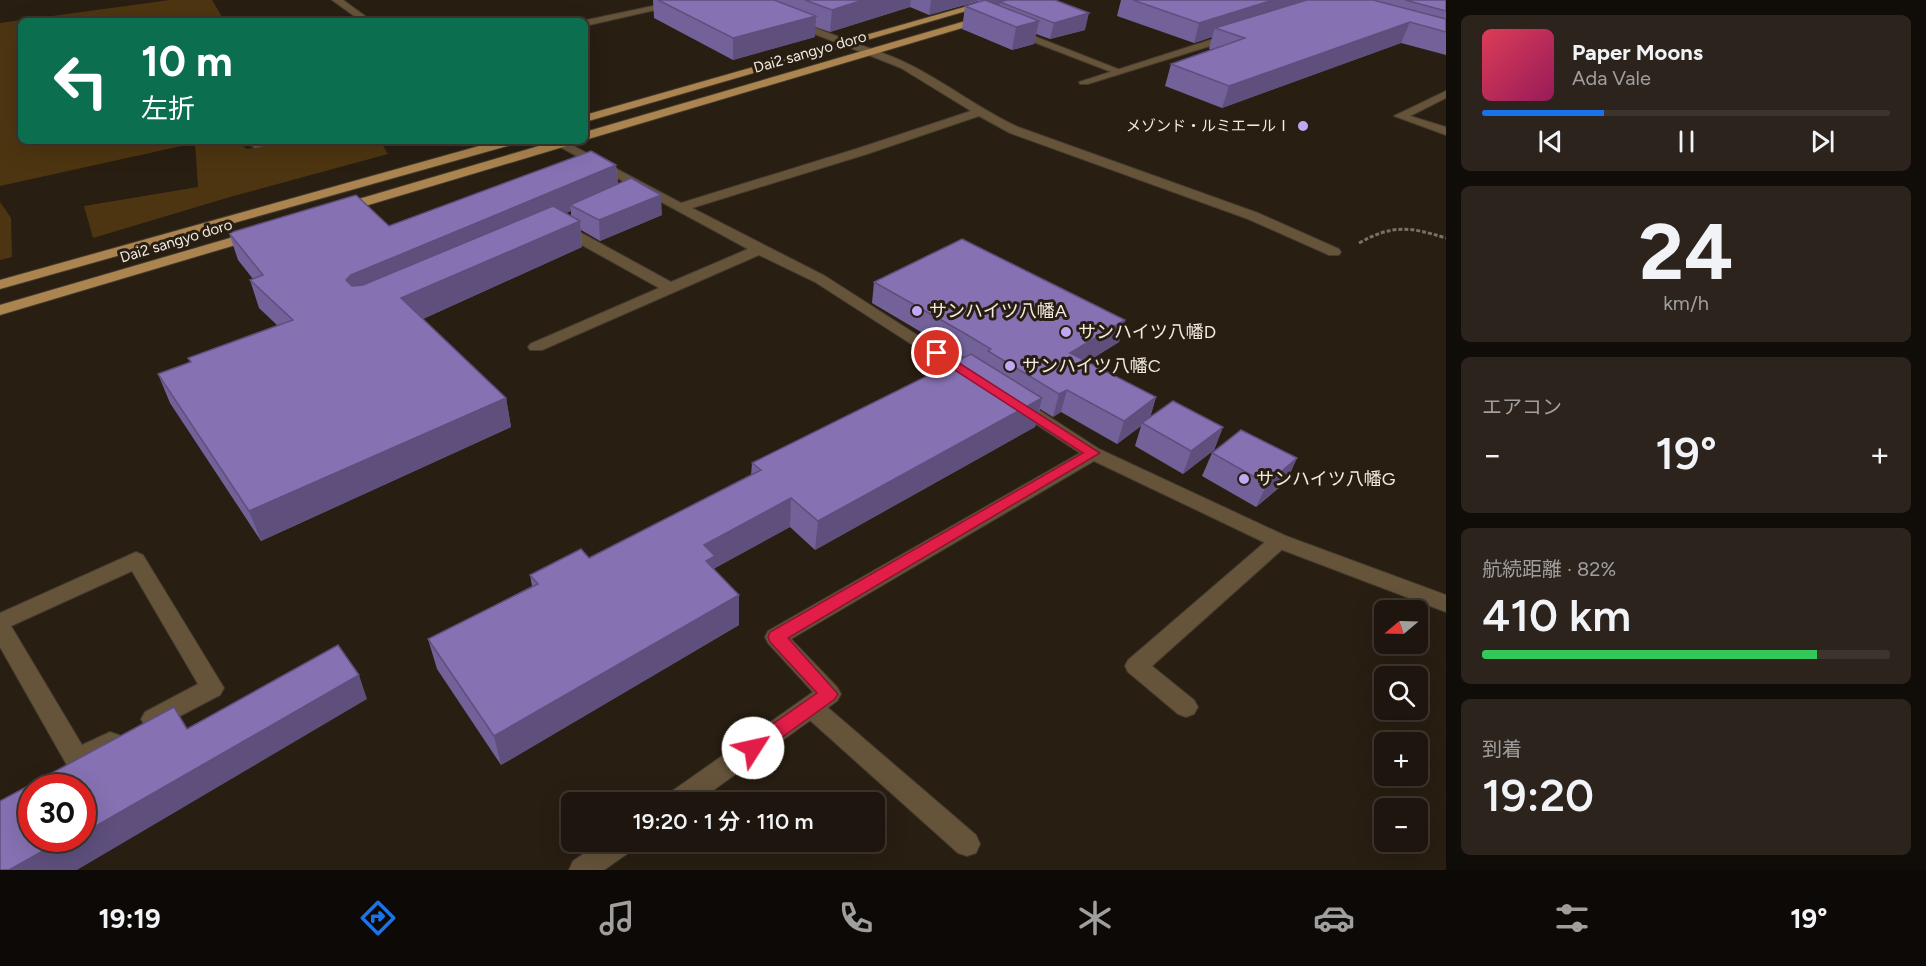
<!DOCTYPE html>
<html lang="ja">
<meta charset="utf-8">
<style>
:root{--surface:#1e160e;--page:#2b231c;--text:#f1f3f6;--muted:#a19f9e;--line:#3c352e;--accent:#1a73e8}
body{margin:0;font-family:Figtree,"Noto Sans JP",sans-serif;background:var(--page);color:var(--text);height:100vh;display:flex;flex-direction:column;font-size:22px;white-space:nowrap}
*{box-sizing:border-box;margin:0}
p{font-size:20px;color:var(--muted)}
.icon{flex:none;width:33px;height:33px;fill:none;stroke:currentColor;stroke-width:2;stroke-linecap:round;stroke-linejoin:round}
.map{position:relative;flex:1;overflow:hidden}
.details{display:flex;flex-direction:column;gap:15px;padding:15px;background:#100c08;width:480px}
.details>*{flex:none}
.top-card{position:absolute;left:18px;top:18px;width:570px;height:126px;border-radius:9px;box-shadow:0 6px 24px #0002,0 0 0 2px var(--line);background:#0b6e4f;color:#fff;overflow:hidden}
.needle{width:39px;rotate:251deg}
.fabs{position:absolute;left:1374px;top:600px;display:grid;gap:12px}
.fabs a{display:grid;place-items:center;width:54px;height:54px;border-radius:9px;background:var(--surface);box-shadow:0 6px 24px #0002,0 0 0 2px var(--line);font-size:30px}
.speed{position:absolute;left:18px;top:774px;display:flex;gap:12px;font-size:30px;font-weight:700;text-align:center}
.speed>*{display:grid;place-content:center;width:78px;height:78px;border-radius:50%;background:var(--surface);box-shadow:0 6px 24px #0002,0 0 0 2px var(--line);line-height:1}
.speed .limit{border:9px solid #d22;background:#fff;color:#111}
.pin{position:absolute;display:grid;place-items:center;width:51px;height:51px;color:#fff;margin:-26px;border:3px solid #fff;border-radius:50%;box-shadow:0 2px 6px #0007}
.me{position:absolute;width:66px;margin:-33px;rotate:55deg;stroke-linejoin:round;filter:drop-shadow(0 0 4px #0008)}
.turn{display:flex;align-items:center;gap:21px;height:126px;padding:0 24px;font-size:27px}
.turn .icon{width:78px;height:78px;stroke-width:2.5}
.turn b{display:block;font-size:42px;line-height:51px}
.big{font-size:45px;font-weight:600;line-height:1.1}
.details .tile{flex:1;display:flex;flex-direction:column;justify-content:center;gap:9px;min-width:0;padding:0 21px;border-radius:9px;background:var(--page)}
.details .dial{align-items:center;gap:0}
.dial b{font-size:78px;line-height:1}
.song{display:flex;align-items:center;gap:18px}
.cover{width:72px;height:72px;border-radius:9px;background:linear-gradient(135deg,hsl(350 70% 55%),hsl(330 70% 35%))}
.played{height:6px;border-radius:3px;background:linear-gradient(90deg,var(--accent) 30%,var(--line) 30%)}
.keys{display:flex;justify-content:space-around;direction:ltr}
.heat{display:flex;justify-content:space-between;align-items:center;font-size:33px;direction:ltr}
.charge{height:9px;border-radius:4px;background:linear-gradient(90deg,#34c759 82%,var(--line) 0)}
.trip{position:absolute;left:561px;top:792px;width:324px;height:60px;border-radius:9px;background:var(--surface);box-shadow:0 6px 24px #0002,0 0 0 2px var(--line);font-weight:600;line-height:60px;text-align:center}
.tabs{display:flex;height:96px;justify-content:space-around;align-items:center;background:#0c0906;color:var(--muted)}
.tabs .icon{width:42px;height:42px}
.tabs .on{color:var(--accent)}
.tabs b{font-size:27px;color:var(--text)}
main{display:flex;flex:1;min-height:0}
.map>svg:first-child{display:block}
</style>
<main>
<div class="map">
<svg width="1446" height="870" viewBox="0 0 1446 870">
<rect width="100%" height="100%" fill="#281e12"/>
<path fill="#4d3511" d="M 170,0 L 212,0 L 221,15 L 217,21 L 21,21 L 21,141 L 242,141 L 239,143 L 247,149 L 290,141 L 380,141 L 388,154 L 230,197 L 93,238 L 84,206 L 198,187 L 195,143 L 0,186 L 0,23 Z
M 0,202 L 11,218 L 12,257 L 0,260 Z"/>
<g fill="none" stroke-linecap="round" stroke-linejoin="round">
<g stroke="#443b2f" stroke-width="2">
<path id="service" d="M 1010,29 L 1016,29 L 1123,71 L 1118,74 L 1114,73 L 1010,33 Z
M 870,49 C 924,64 968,104 1018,127 L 1258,213 L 1339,249 L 1341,252 L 1339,255 L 1329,255 L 1248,219 L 1010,133 L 979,116 L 867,154 L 859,154 L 857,151 L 859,148 L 971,111 L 901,68 L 866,54 L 865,52 Z
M 252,141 L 275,141 L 273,144 L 255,148 L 249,144 Z
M 1279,534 L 1286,536 L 1289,541 L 1286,546 L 1152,666 L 1194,700 L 1198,707 L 1194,714 L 1186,717 L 1178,714 L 1128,672 L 1125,666 L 1128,660 L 1272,536 Z
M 811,697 L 819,700 L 976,835 L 980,844 L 976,853 L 967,856 L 958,853 L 803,714 L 799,707 L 803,700 Z"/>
</g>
<g stroke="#443b2f" stroke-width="2">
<path id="minor" d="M 332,0 L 343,0 L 372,21 L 361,21 Z
M 681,0 L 699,0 L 585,26 L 585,21 L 582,21 Z
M 794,20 L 874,50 L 875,52 L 866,54 L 791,25 L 789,23 Z
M 1235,32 L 1240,35 L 1239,37 L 1088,84 L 1080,84 L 1079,82 Z
M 1446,91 L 1446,98 L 1410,116 L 1446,127 L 1446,135 L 1394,116 Z
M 549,141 L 564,141 L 681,203 L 859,148 L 867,148 L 869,151 L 867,154 L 692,208 L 825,276 L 981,376 L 973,381 L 967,380 L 815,282 L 759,255 L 542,350 L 530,350 L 528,347 L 530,344 L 659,288 L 555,230 L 553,227 L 555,224 L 565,224 L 671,282 L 748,249 Z
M 1019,400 L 1025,401 L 1099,449 L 1286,536 L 1446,595 L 1446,612 L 1272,546 L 1094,461 L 791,639 L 837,687 L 841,694 L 837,701 L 697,802 L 665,802 L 668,794 L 813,692 L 768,643 L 765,637 L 768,631 L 1080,453 L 1013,409 L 1010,405 L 1013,401 Z
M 136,552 L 143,555 L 224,688 L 220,695 L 161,726 L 153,729 L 145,726 L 141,719 L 145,712 L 198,684 L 132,571 L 11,626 L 82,745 L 110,732 L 119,735 L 122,742 L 119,749 L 77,770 L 68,767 L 0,647 L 0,613 Z
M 601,842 L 635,842 L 631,851 L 604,870 L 569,870 L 573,861 Z"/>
</g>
<g stroke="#443b2f" stroke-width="2">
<path id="primary" d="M 989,0 L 1004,0 L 585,122 L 585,115 Z
M 986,15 L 991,18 L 989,20 L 585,140 L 585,132 Z
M 497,141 L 516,141 L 514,144 L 0,289 L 0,280 Z
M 556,141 L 575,141 L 573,144 L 345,212 L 335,212 L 333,209 L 335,206 Z
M 254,231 L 261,235 L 259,238 L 0,315 L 0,305 Z"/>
</g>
<path stroke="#797166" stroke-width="3" stroke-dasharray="4 2" stroke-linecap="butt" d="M 1359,243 C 1393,224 1410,227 1446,238"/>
<use href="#service" fill="#65533a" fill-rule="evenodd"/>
<use href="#minor" fill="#65533a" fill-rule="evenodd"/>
<use href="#primary" fill="#ab844f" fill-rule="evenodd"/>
</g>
<path fill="#736199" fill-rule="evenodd" d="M 653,0 L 1055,0 L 1085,30 L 1050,39 L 1036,34 L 1034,44 L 1012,50 L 962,29 L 965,6 L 978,2 L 979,1 L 929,15 L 910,7 L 830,32 L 815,27 L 815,37 L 733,60 L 654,18 Z
M 1121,0 L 1446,0 L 1446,55 L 1401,43 L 1222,108 L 1165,86 L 1171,64 L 1212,50 L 1209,49 L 1212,37 L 1194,43 L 1117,16 Z
M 616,165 L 618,184 L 662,215 L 600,241 L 581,230 L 582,247 L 423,319 L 506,398 L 511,427 L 261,541 L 170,403 L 158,374 L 190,362 L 188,358 L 278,326 L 259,308 L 250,280 L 253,279 L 238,260 L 229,233 L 389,226 ZM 571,211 L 571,216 L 565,213 Z
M 874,282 L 1125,320 L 1119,342 L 1087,362 L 1156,397 L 1150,418 L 1223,427 L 1214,450 L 1183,474 L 1135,446 L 1141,426 L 1117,444 L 1061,412 L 1053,417 L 1040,409 L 1035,427 L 815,550 L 790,527 L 715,568 L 715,571 L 739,595 L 739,625 L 501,765 L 437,669 L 428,639 L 532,586 L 530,575 L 589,558 L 751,475 L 752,463 L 965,358 L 872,303 Z
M 1212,453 L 1297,458 L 1286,482 L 1256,507 L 1202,476 Z"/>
<path fill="#5e4f7d" d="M 863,0 L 911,0 L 910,7 L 830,32 L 832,10 Z
M 931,0 L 979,0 L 929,15 Z
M 986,0 L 1020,0 L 1000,2 L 999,8 L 984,13 Z
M 1273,0 L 1317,0 L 1215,28 L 1212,37 L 1194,43 L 1199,23 Z
M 1089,13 L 1085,30 L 1050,39 L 1054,23 Z
M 816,16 L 815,37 L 733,60 L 733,38 Z
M 1039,21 L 1034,44 L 1012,50 L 1016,27 Z
M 1410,22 L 1401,43 L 1222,108 L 1229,86 Z
M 616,165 L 618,190 L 570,205 L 571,211 L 358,303 L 346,280 L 351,275 Z
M 661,195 L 662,215 L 600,241 L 599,220 Z
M 580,221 L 582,247 L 407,326 L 401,298 Z
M 1125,320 L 1119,342 L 1065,375 L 1070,353 Z
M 1067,390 L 1061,412 L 1053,417 L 1059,394 Z
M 1156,397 L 1149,420 L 1142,423 L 1141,426 L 1117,444 L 1124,421 Z
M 506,398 L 511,427 L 261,541 L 249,511 Z
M 1042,398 L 1035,427 L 815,550 L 818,521 Z
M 1223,427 L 1214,450 L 1183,474 L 1191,451 Z
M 1297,458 L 1286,482 L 1256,507 L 1267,484 Z
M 791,498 L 790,527 L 715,568 L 716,586 L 707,591 L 704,545 Z
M 739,595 L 739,625 L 501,765 L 494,736 Z
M 359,675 L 367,699 L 77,870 L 9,870 L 48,848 L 75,838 L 82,838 L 82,834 Z"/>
<path fill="#8671b2" stroke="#5e4f7d" stroke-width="1.5" d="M 658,0 L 774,0 L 816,16 L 733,38 Z
M 805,0 L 863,0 L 832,10 Z
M 985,0 L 1039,21 L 1016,27 L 965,6 Z
M 1007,0 L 1055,0 L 1089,13 L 1054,23 L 1000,2 Z
M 1133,0 L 1273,0 L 1199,23 Z
M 1307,0 L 1373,0 L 1446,19 L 1446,32 L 1410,22 L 1229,86 L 1171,64 L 1245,38 L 1215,28 Z
M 1405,0 L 1446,0 L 1446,11 Z
M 591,151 L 616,165 L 351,275 L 346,280 L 352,286 L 363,285 L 553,206 L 580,221 L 401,298 L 506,398 L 249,511 L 158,374 L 191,362 L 188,358 L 293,320 L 250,280 L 263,275 L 229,233 L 356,195 L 389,226 Z
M 631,178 L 661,195 L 599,220 L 570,205 Z
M 962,239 L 1125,320 L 1070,353 L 1156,397 L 1124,421 L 1067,390 L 1059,394 L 988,351 L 991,349 L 964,333 L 874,282 Z
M 971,354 L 1042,398 L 818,521 L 791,498 L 704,545 L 715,556 L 706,561 L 739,595 L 494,736 L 428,639 L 538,584 L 530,575 L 581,549 L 589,558 L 761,470 L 752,463 Z
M 1173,401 L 1223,427 L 1191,451 L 1142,423 Z
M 1241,430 L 1297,458 L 1267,484 L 1212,453 Z
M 338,645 L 359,675 L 82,834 L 82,788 L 32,788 L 32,838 L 75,838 L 50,853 L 48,848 L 9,870 L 0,870 L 0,801 L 174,707 L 187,729 Z"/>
<path fill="#e11d48" stroke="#92132f" stroke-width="1.5" d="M 937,349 L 1100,453 L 788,638 L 838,694 L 835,699 L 760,753 L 753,756 L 747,753 L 744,748 L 747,742 L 817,693 L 770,642 L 768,637 L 770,632 L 1083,453 L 933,356 L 931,353 Z"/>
<g fill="#c0a8f4" stroke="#281e12" stroke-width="2">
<circle cx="1303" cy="126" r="6"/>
<circle cx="917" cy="311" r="6"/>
<circle cx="1066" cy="332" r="6"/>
<circle cx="1010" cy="366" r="6"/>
<circle cx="1244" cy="479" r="6"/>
</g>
<g text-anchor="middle" stroke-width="6" stroke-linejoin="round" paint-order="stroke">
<g font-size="15" fill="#f1ebe2" stroke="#281e12">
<text transform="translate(810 52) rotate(-16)" y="5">Dai2 sangyo doro</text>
<text transform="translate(176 241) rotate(-17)" y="5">Dai2 sangyo doro</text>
</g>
<g font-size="15" fill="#f1ebe2" stroke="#281e12" text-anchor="end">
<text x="1291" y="131">メゾンド・ルミエールⅠ</text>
</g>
<g font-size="18" fill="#f1ebe2" stroke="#281e12" text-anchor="start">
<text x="929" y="317">サンハイツ八幡A</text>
<text x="1078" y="338">サンハイツ八幡D</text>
<text x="1022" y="372">サンハイツ八幡C</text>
<text x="1256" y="485">サンハイツ八幡G</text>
</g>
</g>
</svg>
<div class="fabs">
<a><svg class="needle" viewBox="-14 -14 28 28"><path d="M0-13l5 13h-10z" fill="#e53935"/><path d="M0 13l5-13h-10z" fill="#a19f9e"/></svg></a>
<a><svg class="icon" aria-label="search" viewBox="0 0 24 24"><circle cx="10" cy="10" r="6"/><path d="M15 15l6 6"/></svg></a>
<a>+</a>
<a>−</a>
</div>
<div class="speed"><div class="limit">30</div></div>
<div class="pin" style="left:937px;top:353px;background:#d93025"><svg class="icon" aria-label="arrive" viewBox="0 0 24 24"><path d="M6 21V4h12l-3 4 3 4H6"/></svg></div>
<svg class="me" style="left:753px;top:748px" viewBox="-20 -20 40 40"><circle r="19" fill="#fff"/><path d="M0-13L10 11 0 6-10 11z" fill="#e11d48"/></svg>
<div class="trip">19:20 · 1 分 · 110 m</div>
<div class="top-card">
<div class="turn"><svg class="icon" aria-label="left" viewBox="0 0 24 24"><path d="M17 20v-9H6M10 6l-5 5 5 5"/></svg><div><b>10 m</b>左折</div></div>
</div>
</div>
<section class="details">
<div class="tile">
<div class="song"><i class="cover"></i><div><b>Paper Moons</b><p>Ada Vale</p></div></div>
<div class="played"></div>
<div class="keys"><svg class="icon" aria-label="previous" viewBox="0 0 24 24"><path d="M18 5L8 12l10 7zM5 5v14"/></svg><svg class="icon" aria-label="pause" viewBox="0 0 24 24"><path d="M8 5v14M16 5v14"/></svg><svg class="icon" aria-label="next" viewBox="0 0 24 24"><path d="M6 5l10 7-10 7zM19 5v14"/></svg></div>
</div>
<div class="tile dial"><b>24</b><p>km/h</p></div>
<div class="tile"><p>エアコン</p>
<div class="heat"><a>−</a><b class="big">19°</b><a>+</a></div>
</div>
<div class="tile"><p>航続距離 · 82%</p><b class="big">410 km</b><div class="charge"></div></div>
<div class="tile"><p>到着</p><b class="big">19:20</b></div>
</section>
</main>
<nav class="tabs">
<b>19:19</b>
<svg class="icon on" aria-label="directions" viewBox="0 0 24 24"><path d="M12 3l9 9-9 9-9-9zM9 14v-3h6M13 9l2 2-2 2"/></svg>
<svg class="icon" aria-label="music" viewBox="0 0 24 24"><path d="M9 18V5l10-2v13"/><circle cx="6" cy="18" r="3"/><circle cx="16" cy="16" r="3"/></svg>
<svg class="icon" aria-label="phone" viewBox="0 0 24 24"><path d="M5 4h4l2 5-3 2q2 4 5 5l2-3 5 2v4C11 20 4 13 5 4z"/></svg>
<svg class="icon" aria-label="climate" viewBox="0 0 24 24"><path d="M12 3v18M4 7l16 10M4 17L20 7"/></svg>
<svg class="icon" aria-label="car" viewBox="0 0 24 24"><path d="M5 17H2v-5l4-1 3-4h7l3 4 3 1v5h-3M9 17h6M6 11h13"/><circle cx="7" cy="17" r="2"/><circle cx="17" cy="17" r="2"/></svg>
<svg class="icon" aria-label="filters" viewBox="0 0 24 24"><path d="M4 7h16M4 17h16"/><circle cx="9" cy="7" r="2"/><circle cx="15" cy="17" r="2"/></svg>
<b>19°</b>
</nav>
